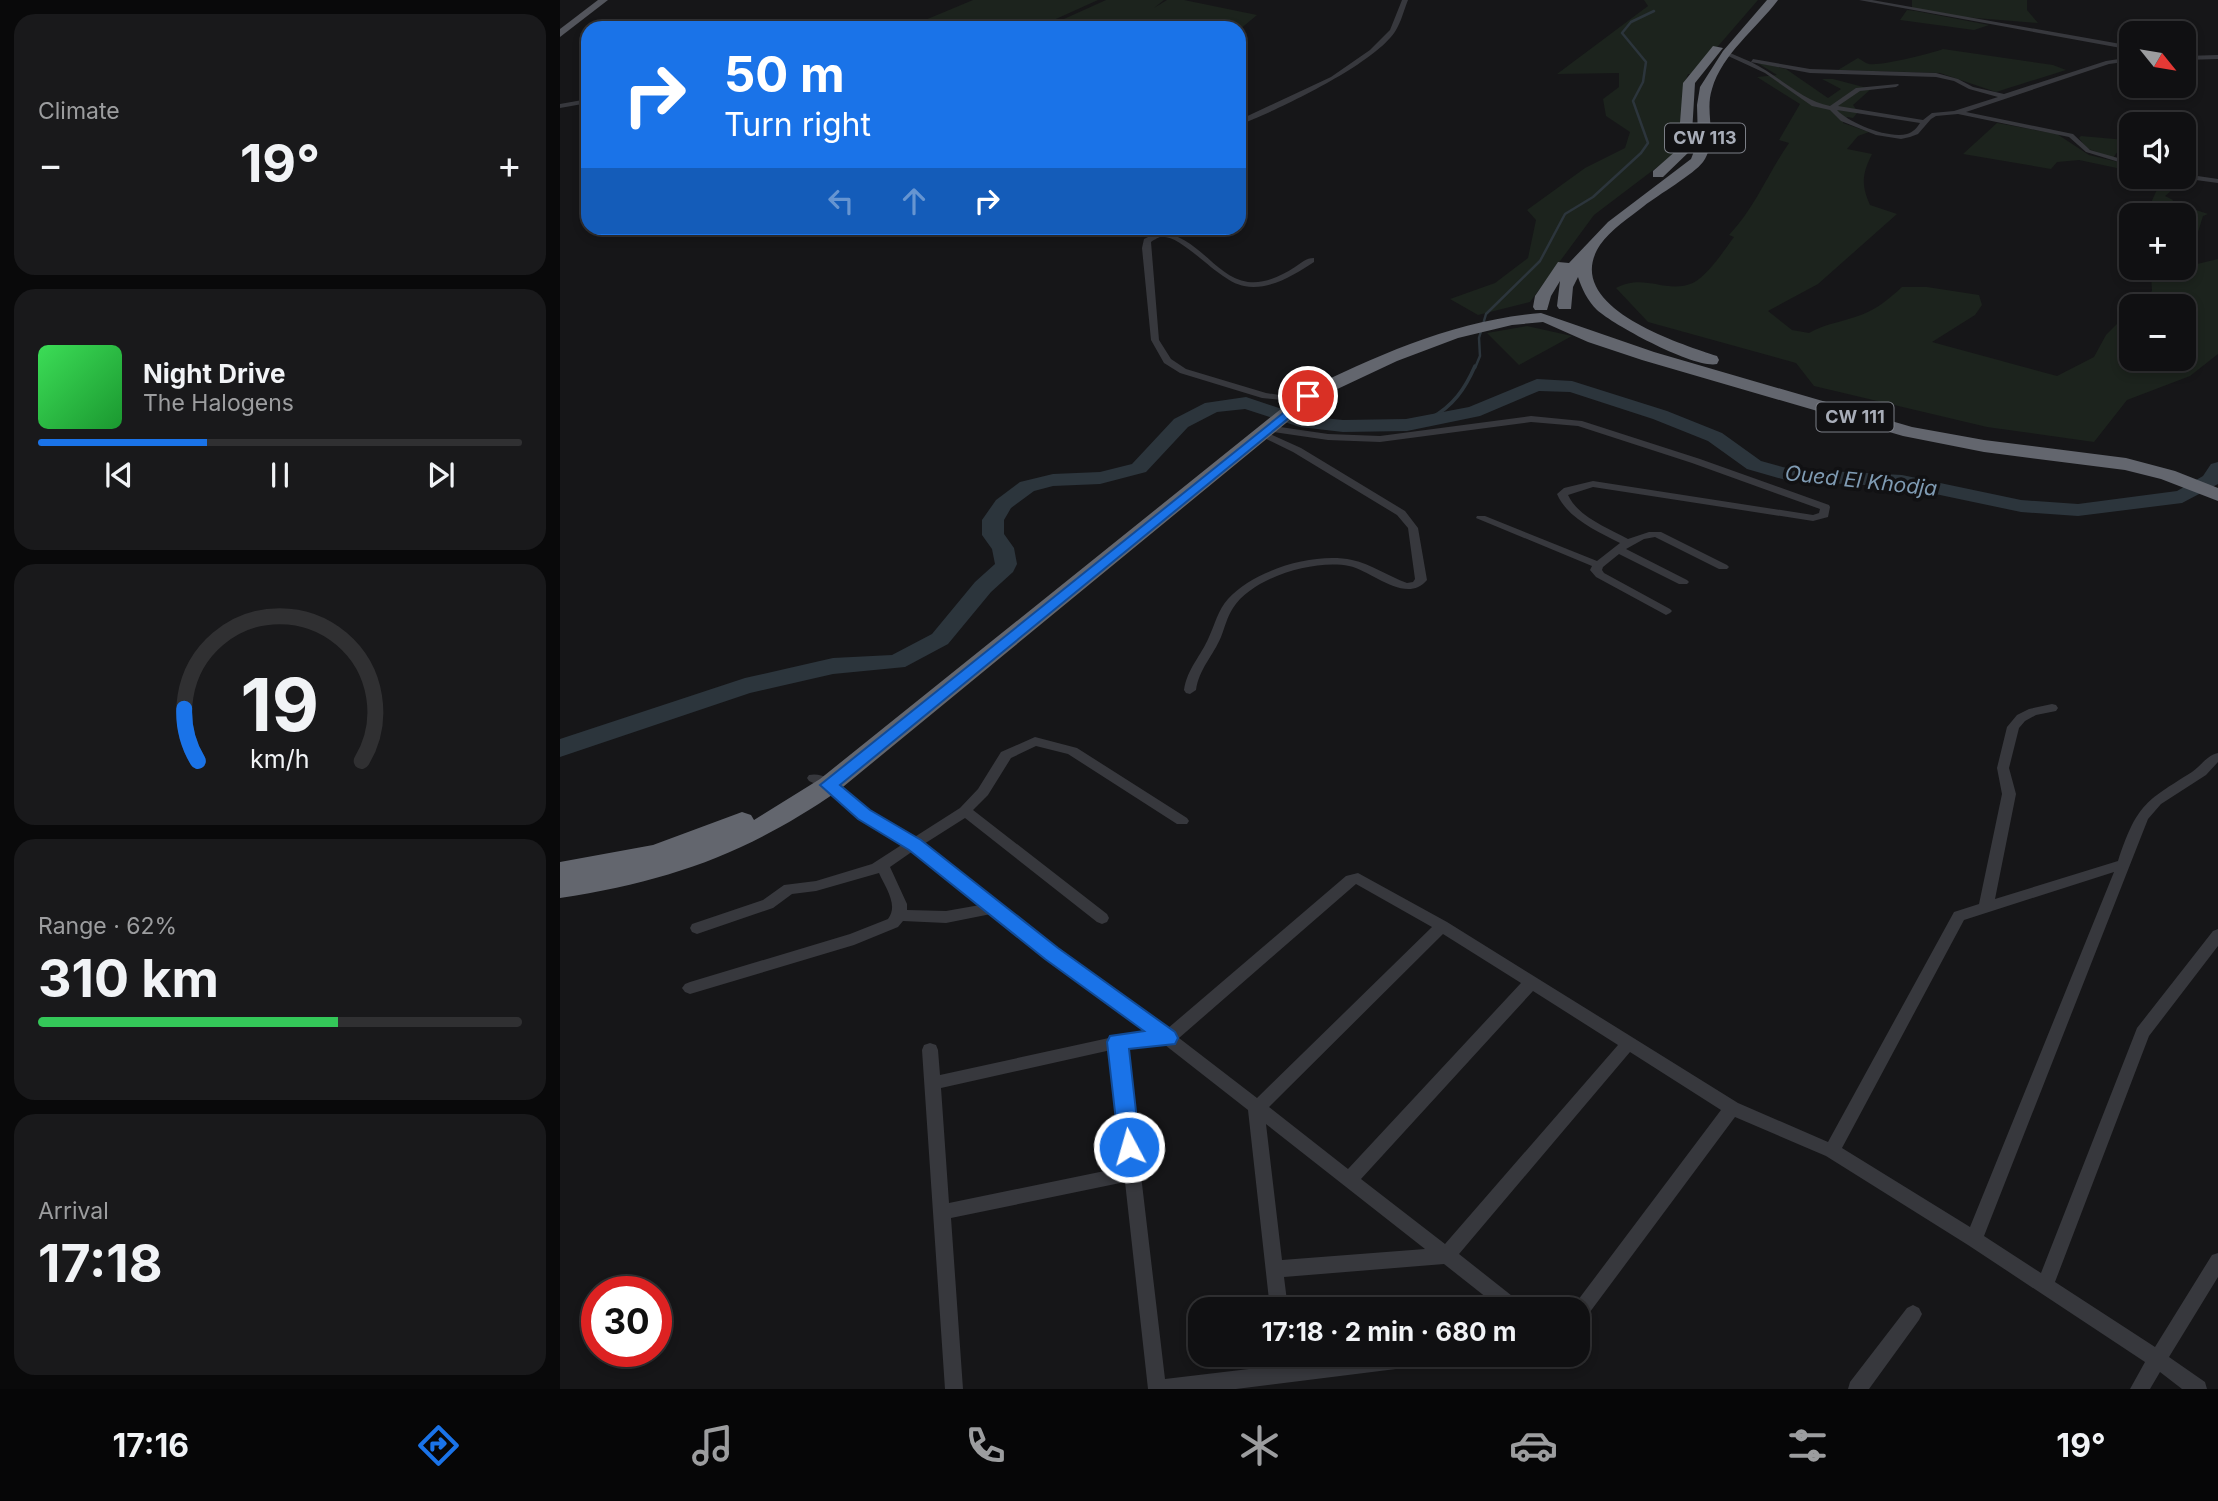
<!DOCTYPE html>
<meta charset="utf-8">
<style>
:root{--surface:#101012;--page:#19191b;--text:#f1f3f6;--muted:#9c9d9f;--line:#303032;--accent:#1a73e8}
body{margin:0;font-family:Inter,sans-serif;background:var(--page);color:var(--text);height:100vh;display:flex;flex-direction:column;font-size:26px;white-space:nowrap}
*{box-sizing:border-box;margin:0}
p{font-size:23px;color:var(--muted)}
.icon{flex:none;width:38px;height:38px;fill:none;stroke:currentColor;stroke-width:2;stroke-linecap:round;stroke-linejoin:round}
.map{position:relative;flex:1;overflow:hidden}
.details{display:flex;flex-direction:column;gap:14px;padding:14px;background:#09090a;width:560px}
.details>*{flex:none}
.guide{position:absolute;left:21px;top:21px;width:665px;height:214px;border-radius:21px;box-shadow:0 4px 10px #0003,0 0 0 2px var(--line);background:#1a73e8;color:#fff;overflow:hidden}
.needle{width:46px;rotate:120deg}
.tools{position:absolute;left:1559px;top:21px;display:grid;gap:14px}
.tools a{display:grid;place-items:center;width:77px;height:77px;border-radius:14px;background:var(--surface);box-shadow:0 4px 10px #0003,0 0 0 2px var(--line);font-size:35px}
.speed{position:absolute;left:21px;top:1276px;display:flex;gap:14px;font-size:35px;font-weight:700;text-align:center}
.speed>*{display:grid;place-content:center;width:91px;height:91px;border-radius:50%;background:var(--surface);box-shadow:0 4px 10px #0003,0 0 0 2px var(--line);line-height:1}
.speed .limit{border:10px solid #d22;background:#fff;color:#111}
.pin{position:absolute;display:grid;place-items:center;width:60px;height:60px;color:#fff;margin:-30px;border:4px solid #fff;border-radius:50%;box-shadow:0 2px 7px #0007}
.me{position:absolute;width:77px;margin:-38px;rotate:354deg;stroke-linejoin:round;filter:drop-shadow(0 0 5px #0008)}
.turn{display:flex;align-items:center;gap:24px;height:147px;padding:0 28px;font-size:32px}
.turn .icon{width:91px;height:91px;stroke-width:2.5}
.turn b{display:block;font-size:49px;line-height:60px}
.lanes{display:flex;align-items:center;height:66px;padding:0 28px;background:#0003;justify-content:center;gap:35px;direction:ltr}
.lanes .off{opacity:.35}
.big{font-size:52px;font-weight:700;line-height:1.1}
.details .card{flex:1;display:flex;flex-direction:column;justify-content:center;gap:10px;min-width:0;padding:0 24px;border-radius:21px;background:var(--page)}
.details .dial{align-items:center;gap:0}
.dial svg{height:182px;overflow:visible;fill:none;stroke:var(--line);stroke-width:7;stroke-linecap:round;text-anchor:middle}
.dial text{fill:var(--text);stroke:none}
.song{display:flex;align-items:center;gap:21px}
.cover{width:84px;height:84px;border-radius:10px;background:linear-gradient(135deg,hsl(130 70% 55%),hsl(130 70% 35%))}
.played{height:7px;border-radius:4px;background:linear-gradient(90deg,var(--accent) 35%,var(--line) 35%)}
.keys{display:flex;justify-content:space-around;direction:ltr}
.heat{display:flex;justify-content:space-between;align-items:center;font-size:38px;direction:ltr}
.charge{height:10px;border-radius:5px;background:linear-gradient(90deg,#34c759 62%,var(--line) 0)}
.trip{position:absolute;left:628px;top:1297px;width:402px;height:70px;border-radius:21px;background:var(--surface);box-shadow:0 4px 10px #0003,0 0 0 2px var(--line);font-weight:700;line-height:70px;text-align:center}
.menu{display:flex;height:112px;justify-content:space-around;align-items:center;background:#060607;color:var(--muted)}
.menu .icon{width:49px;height:49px}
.menu .current{color:var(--accent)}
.menu b{font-size:32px;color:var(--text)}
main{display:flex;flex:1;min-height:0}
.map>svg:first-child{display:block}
</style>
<main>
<section class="details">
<div class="card"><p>Climate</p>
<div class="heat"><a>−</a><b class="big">19°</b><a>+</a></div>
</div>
<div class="card">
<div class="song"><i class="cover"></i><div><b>Night Drive</b><p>The Halogens</p></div></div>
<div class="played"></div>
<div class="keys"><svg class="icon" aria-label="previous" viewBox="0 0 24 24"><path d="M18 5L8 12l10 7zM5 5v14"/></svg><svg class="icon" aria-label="pause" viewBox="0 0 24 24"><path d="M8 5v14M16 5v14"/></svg><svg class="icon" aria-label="next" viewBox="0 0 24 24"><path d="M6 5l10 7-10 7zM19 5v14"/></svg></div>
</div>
<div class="card dial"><svg viewBox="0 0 100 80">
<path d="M14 69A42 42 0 1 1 86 69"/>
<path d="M14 69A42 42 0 0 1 8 46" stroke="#1a73e8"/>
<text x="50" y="56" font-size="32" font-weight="700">19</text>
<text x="50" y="72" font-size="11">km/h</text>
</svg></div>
<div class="card"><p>Range · 62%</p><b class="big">310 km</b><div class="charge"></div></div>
<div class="card"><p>Arrival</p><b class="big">17:18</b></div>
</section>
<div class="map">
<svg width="1658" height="1389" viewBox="0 0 1658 1389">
<rect width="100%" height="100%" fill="#161618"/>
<path fill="#1c231d" d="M 413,0 L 538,0 L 476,28 L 346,28 Z
M 546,0 L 604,0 L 594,8 L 607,0 L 624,0 L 697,15 L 679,30 L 679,28 L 567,28 L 576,20 L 564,28 L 484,28 Z
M 1084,0 L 1198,0 L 1134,74 L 1128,74 L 1124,85 L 1121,149 L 1034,215 L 970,302 L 918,315 L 890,299 L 935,283 L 968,258 L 976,220 L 967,210 L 1025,168 L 1065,148 L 1070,132 L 1046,116 L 1043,99 L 1059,87 L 1059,73 L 997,74 L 1088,6 Z
M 1352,0 L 1467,0 L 1467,10 L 1478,23 L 1403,17 L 1352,8 Z
M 1347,10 L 1356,11 L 1429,25 L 1414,30 L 1340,20 Z
M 1383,49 L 1493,65 L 1506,70 L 1436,92 L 1380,73 L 1278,70 L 1298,58 C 1302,60 1305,63 1309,64 C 1321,66 1370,54 1383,49 Z
M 1196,62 L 1226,69 L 1268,98 L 1281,89 L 1262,79 L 1273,79 L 1311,89 L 1293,105 L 1298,112 L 1293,118 L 1287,117 L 1283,123 L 1309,132 L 1298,136 L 1287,149 L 1312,154 C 1302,174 1301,185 1310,205 L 1337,214 L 1258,284 L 1208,311 L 1232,330 L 1249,333 C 1266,323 1283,322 1301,315 C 1317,309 1329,299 1342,287 L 1367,287 L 1419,295 L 1422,305 L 1415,315 L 1372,342 L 1497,376 L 1534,357 L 1546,335 L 1571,310 L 1572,359 L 1624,359 L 1624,306 L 1576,306 L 1592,291 L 1591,275 L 1658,259 L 1658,354 L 1630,376 L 1567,400 L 1534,442 L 1427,427 L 1254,386 L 1236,363 L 1088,322 L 1056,288 C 1084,273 1104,293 1130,284 C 1145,280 1165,249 1174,237 L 1169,235 C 1195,208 1208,173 1229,143 L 1219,140 L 1240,104 L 1197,77 L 1217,75 Z
M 1437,123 L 1497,134 L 1529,155 L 1571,165 L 1571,171 L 1519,160 L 1497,162 L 1491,169 L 1403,154 Z
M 1521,136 L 1566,140 L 1553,158 L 1526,148 L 1519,138 Z
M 1585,177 C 1598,177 1609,177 1619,184 L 1605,196 L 1613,200 L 1612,202 L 1648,214 L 1643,216 L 1638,232 L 1624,235 L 1624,215 L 1593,215 L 1582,207 L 1590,205 L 1600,183 Z
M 967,326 L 1012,336 L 959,365 L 927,333 Z"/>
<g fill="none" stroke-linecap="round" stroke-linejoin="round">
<path stroke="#2c353c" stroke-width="2.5" d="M 915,368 L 920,356 L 919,338 L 926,314 L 980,261 L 1005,214 L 1033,197 L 1081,153 L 1088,143 L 1073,101 L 1083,82 L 1086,62 L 1062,33 L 1071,22 L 1094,11"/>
<path stroke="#2c353c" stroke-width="3.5" d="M 871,418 C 893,406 905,389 915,366"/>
<path fill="#2c353c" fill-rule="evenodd" d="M 977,379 L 1012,381 L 1107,411 L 1162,433 L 1201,461 L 1230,469 L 1342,475 L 1461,500 L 1518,504 L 1617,491 L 1643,476 L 1651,464 L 1658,462 L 1658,484 L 1622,503 L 1518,516 L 1461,512 L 1342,487 L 1229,481 L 1187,469 L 1148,441 L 1093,419 L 1010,392 L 979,391 L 920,416 L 847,431 L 783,432 L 740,427 L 685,409 L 657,412 L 628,427 L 586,472 L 540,484 L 493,486 L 474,491 L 451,508 L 444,520 L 444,534 L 454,548 L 457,564 L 453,572 L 431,592 L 388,644 L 345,667 L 273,674 L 190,693 L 0,757 L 0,739 L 185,678 L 273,658 L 332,655 L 372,634 L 415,582 L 435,564 L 432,549 L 422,535 L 422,520 L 436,500 L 460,482 L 493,474 L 540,472 L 572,464 L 614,419 L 645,403 L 686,397 L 743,416 L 783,420 L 846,419 L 909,407 Z"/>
<path fill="#37383d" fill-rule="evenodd" d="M 842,0 L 848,0 C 844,10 841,22 836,30 C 817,63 716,111 679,125 L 679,120 L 771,77 L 810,50 L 830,30 Z
M 1299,0 L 1312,0 L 1572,46 L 1572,50 Z
M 1166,53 L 1170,53 L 1191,62 L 1193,59 L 1250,69 L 1376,73 L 1398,79 L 1413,87 L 1444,94 L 1546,61 L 1572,57 L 1572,61 L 1549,64 L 1406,112 L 1513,134 L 1530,150 L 1572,162 L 1572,166 L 1526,152 L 1509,137 L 1398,114 L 1376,116 L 1371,119 L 1358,134 L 1350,137 L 1341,139 L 1316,135 L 1281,121 L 1270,110 L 1252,106 L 1205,73 L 1166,55 ZM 1191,62 L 1250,73 L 1376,77 L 1394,81 L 1409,89 L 1438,97 L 1394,111 L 1372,113 L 1363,120 L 1278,106 L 1300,91 L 1336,87 L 1339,85 L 1338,84 L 1296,88 L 1270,106 C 1242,101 1218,75 1191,62 ZM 1277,110 L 1360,123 C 1357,128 1353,132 1347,134 C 1328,139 1289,123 1277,110 Z
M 1658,55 L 1658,59 L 1624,60 L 1624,56 Z
M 28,99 L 28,103 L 0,108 L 0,104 Z
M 1624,174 L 1658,179 L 1658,183 L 1621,178 L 1624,177 Z
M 598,232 C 639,235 654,277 688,282 C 705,284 721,276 735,267 C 741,263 746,258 754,258 L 754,262 C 734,275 709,291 684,286 C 657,281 622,233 600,237 C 599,237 592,241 591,242 L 599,340 L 611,359 L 626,369 L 706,393 L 732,397 L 732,401 L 702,398 L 620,373 L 604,363 L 591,340 L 582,248 L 584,239 Z
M 971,416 L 1022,421 L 1140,459 L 1269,505 L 1270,507 L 1268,517 L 1253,521 L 1033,487 L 1008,495 C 1018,517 1048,528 1068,539 L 1089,532 L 1101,532 L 1167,565 L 1169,567 L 1167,569 L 1159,569 L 1095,537 L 1084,539 L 1066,549 L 1127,580 L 1129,582 L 1127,584 L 1119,584 L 1059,554 L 1043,567 L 1042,570 L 1044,573 L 1110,609 L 1112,611 L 1110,613 L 1106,615 L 1036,577 L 1030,570 L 1032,566 L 916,518 L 917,516 L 925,516 L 1037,561 L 1060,543 C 1037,531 1008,519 997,494 L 1004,488 L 1033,481 L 1253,515 L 1259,513 L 1260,509 L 1132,463 L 1018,426 L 971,422 L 820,442 L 768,440 L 707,431 L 702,428 L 707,425 L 768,434 L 820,436 Z
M 701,430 L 741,448 L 845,511 L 858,528 L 867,580 C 846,605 813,571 789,566 C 755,559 693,577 673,608 C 667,617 665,627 661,637 C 653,656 639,669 636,690 L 630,694 L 626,693 L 624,690 C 627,669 641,656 649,637 C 655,624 658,610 668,599 C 694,570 754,552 792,560 C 811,564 828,576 847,583 L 853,582 L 855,579 L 848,528 L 837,515 L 733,452 L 698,435 L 698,431 Z
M 1492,704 L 1496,705 L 1498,708 L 1496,711 L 1476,715 L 1465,721 L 1459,728 L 1449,768 L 1456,794 L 1435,899 L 1558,861 C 1577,805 1584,802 1632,772 C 1642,765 1646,756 1658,753 L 1658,762 L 1646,775 L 1601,804 L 1588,819 L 1424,1236 L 1481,1273 L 1577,1028 L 1653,931 L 1658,929 L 1658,946 L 1589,1036 L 1495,1282 L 1595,1347 L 1652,1255 L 1658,1253 L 1658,1277 L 1609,1357 L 1645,1382 L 1647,1389 L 1622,1389 L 1600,1372 L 1590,1389 L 1570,1389 L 1585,1362 L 1408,1245 L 1266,1156 L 1175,1117 L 1024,1320 L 1018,1323 L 1018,1309 L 1012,1308 L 1161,1110 L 1070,1052 L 899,1254 L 961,1303 L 964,1309 L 941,1309 L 884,1264 L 724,1277 L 728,1309 L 710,1309 L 688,1110 L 605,1045 L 566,1048 L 605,1379 L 714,1366 L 714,1354 L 732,1354 L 733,1363 L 805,1354 L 893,1354 L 891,1361 L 884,1363 L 676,1389 L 588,1389 L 565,1182 L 391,1218 L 403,1389 L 385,1389 L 362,1050 L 364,1045 L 370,1043 L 376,1045 L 378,1050 L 380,1075 L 558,1036 L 589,1033 L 486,958 L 431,914 L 386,923 L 343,921 L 338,927 L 294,945 L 130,994 L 125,992 L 122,988 L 125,984 L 130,982 L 290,934 L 328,919 C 339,905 325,887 319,873 L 256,891 L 232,894 L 213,908 L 137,934 L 132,932 L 130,928 L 132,924 L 203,900 L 224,885 L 256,881 L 312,864 L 343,844 L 299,818 L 264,788 L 249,781 L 247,778 L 249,775 C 272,770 293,801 310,812 C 323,822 339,829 353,838 L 400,808 L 418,789 L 441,752 L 475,737 L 517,748 L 627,818 L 629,821 L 627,824 L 617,824 L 508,754 L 476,746 L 451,758 L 428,795 L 413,810 L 547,914 L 549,918 L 547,922 L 542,924 L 537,922 L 405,818 L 364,844 L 496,950 L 607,1029 L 786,876 L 798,873 L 887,922 L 1178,1103 L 1268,1142 L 1394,912 L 1419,904 L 1442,794 L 1437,768 L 1447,727 L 1457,715 L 1469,709 ZM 353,851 L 420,905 L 386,911 L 347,910 L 347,904 L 330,867 ZM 1554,872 L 1410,1227 L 1282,1148 L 1404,920 ZM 796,884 L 872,927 L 697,1098 L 619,1038 ZM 883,934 L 961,983 L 788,1169 L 709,1107 ZM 973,991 L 1058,1045 L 885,1244 L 801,1179 ZM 551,1050 L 564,1167 L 389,1203 L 381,1088 ZM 706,1124 L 865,1249 L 722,1260 Z
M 1353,1305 L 1359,1308 L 1362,1314 L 1359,1320 L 1309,1389 L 1288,1389 L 1290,1382 L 1347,1308 Z"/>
<path fill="#53555c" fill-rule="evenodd" d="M 38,0 L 48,0 L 0,37 L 0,29 Z"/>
<path fill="#63666e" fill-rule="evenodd" d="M 1207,0 L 1218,0 C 1197,28 1162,54 1152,89 C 1144,113 1159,139 1143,162 C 1134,174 1098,195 1084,206 C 1070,217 1050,230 1040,245 C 1000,306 1118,343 1157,356 L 1159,360 L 1157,364 C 1135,369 1055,326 1037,310 C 1027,300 1022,289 1018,277 L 1013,287 L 1011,309 L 999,309 L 997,306 L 1000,281 L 991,296 L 987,310 L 975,310 L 973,307 L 975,296 L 998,262 L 1009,263 L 1048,222 L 1131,159 L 1138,141 L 1137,105 L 1140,87 L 1163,51 Z
M 1153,46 L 1163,48 L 1135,83 L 1131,150 L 1103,177 L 1093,177 L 1093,171 L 1118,149 L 1123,83 Z
M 981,313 L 1094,352 L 1352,427 L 1424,440 L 1566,458 L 1615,471 L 1658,488 L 1658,501 L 1601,479 L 1565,470 L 1424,452 L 1343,436 L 1082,360 L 1028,342 L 983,322 L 952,325 L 898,338 L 837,361 L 754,400 L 278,791 C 186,854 110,881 0,898 L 0,862 L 93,845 L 182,812 L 191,815 L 194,820 L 260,779 L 742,392 C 818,355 895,320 981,313 Z"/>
</g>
<path fill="#1a73e8" stroke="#114b97" stroke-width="2" d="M 748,393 L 752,394 L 752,399 L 280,785 L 310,810 L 361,840 L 498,948 L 615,1032 L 618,1038 L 615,1044 L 569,1049 L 580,1147 L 577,1154 L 569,1157 L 562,1154 L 559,1147 L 547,1042 L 550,1036 L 584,1031 L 485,959 L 349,850 L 298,819 L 260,785 Z"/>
<g text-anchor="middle" stroke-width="7" stroke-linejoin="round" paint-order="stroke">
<g fill="#111113" stroke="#7b7e86" stroke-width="2">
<rect x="1105" y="123.5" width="80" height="29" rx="5"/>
<rect x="1256.5" y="402.5" width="77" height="29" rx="5"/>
</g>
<g font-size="18" font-weight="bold" fill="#a8adb8">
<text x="1145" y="144">CW 113</text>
<text x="1295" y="423">CW 111</text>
</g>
<g font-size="21" font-style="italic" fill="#7f9bb3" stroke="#111113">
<text transform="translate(1301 481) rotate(6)" y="7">Oued El Khodja</text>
</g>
</g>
</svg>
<div class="tools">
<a><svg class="needle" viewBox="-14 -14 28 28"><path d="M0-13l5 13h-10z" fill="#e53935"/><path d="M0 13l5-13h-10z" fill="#9c9d9f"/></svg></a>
<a><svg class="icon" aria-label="sound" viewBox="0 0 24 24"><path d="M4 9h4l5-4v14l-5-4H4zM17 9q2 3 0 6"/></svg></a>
<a>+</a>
<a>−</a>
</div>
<div class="speed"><div class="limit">30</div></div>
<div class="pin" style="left:748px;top:396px;background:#d93025"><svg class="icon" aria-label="arrive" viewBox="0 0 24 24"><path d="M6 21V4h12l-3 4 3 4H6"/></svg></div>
<svg class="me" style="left:569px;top:1147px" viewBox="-20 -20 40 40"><circle r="17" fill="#1a73e8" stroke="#fff" stroke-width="3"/><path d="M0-11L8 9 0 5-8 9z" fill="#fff"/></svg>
<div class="trip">17:18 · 2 min · 680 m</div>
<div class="guide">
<div class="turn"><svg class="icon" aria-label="right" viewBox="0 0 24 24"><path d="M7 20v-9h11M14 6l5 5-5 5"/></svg><div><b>50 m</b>Turn right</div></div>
<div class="lanes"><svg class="icon off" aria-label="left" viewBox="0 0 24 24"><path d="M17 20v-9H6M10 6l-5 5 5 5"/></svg><svg class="icon off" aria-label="ahead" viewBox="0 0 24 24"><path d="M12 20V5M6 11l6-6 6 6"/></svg><svg class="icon" aria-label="right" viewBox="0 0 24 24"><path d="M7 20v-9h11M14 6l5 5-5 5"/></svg></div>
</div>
</div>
</main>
<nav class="menu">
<b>17:16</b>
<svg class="icon current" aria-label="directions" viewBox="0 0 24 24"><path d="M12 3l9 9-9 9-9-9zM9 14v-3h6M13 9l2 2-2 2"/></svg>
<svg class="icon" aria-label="music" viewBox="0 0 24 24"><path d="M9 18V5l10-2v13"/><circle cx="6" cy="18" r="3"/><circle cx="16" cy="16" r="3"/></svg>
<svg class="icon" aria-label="phone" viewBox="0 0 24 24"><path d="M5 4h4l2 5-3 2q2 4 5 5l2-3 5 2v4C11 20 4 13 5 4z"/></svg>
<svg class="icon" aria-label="climate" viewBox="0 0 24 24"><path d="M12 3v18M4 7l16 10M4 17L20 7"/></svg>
<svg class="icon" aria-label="car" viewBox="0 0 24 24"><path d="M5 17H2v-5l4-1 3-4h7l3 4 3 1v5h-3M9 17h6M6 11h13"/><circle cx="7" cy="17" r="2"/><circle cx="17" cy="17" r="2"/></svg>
<svg class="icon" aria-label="filters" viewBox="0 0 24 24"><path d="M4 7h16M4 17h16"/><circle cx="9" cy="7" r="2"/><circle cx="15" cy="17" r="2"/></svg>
<b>19°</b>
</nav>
